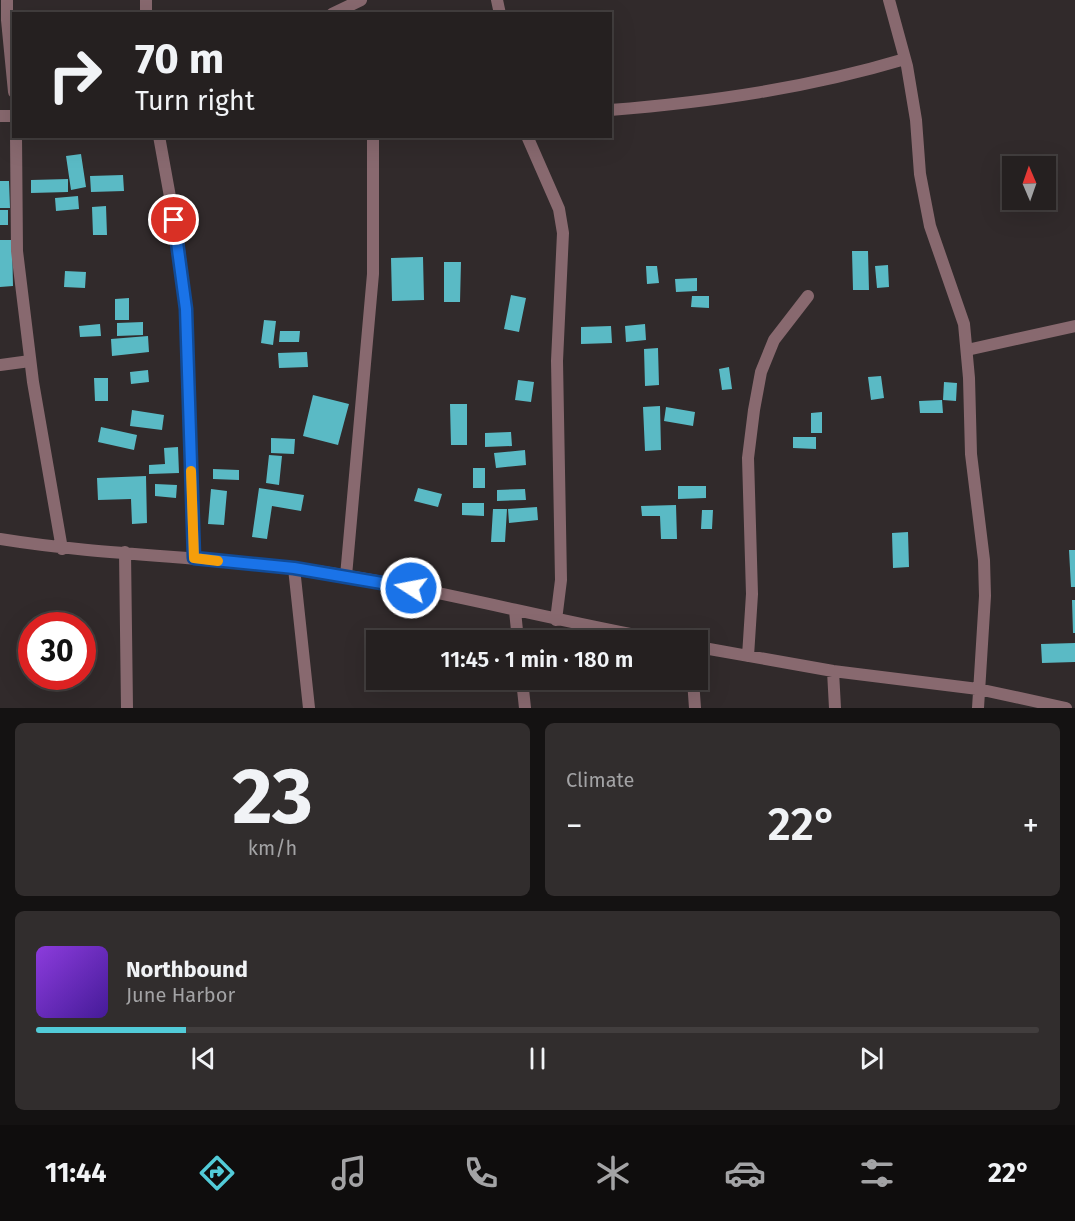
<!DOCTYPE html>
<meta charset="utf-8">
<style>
:root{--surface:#252020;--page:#312d2d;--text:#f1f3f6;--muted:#a3a3a5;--line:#423e3e;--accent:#52cbd8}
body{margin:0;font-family:"Fira Sans",sans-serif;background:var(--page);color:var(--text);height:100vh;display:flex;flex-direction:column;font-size:22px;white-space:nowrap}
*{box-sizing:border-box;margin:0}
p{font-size:20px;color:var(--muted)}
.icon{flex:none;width:33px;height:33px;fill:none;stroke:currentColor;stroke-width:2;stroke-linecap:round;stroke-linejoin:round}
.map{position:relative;height:708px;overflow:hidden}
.side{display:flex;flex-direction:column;gap:15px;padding:15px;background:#141212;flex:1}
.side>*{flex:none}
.hud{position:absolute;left:12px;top:12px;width:600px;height:126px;border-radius:0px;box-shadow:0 6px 24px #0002,0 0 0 2px var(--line);background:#252020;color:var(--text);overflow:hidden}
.needle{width:39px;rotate:358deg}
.controls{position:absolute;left:1002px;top:156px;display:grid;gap:12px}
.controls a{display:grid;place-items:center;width:54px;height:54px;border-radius:0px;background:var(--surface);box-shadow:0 6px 24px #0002,0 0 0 2px var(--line);font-size:30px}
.speed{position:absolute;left:18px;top:612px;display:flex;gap:12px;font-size:30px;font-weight:700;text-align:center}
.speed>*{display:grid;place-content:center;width:78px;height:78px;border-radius:50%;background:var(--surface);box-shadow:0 6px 24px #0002,0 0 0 2px var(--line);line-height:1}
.speed .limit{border:9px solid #d22;background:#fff;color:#111}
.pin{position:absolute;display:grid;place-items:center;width:51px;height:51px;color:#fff;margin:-26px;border:3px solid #fff;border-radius:50%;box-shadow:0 2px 6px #0007}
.me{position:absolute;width:66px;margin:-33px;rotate:281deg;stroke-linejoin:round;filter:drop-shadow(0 0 4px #0008)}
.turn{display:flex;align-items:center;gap:21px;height:126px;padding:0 24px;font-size:27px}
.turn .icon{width:78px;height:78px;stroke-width:2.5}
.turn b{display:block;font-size:42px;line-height:51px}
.big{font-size:45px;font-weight:600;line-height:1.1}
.side .card{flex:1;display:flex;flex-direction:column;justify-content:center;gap:9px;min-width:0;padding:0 21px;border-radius:9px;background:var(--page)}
.side .dial{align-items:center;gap:0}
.dial b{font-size:78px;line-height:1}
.song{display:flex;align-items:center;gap:18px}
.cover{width:72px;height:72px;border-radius:9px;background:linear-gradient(135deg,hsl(270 70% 55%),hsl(260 70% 35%))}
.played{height:6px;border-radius:3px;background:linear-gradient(90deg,var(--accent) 15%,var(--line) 15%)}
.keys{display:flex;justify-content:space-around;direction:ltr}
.heat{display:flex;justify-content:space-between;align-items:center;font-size:33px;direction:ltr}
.side .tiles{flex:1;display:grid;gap:15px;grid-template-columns:1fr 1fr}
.card:last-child{grid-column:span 2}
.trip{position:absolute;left:366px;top:630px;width:342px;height:60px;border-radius:0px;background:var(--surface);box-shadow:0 6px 24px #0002,0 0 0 2px var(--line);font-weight:600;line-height:60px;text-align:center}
.menu{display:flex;height:96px;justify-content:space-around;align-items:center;background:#0f0d0d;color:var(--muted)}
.menu .icon{width:42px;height:42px}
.menu .on{color:var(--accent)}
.menu b{font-size:27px;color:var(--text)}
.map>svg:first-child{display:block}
</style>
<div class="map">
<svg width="1075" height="708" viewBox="0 0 1075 708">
<rect width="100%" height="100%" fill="#312a2b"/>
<path fill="#5abac5" d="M 81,154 L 86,187 L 71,190 L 66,156 Z
M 123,175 L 124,191 L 91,192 L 90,176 Z
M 68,179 L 68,192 L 31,193 L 31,180 Z
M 0,181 L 9,181 L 10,208 L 0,208 Z
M 78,196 L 79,209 L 56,211 L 55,198 Z
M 106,206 L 107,235 L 93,235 L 92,207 Z
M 0,210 L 8,210 L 8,225 L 0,225 Z
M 0,240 L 12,240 L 13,286 L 0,287 Z
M 852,251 L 868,251 L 869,290 L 853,290 Z
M 423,257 L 424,300 L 392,301 L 391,258 Z
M 444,262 L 461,262 L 460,302 L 444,302 Z
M 888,265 L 889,287 L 877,288 L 875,266 Z
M 646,266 L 657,266 L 659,283 L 647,284 Z
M 65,271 L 86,272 L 85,288 L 64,287 Z
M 697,278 L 697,291 L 676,292 L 675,279 Z
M 511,295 L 526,298 L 519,332 L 504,329 Z
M 692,296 L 709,296 L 709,308 L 691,307 Z
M 129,298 L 129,320 L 115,320 L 115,299 Z
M 264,320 L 276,321 L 273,345 L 261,343 Z
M 143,322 L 143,335 L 117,336 L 117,323 Z
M 100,324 L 101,336 L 80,337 L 79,326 Z
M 645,324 L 646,340 L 626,342 L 625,326 Z
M 611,326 L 612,343 L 581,344 L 581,327 Z
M 280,331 L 300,331 L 299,342 L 279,342 Z
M 148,336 L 149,352 L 112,356 L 111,339 Z
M 658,348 L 659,385 L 645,386 L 644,349 Z
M 307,352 L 308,367 L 279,368 L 278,353 Z
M 729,367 L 732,389 L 722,390 L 719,369 Z
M 148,370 L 149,382 L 131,384 L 130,372 Z
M 881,376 L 884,398 L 871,400 L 868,377 Z
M 94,378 L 108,378 L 108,401 L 95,401 Z
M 518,380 L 534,382 L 531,402 L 515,400 Z
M 944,382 L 957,383 L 956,401 L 943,400 Z
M 313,395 L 349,404 L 338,445 L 303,436 Z
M 942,400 L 943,413 L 920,413 L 919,401 Z
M 450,404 L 467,404 L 467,445 L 451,445 Z
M 660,406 L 661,450 L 645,451 L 643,407 Z
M 666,407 L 695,412 L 693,426 L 664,421 Z
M 132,410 L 164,415 L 162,430 L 130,426 Z
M 822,412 L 822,433 L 811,433 L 811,413 Z
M 101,427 L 137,435 L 134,450 L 98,442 Z
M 511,432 L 512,446 L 485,447 L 485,433 Z
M 793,437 L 816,437 L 816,449 L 793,448 Z
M 271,438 L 295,439 L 294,454 L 271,453 Z
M 178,447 L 179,473 L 149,474 L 149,465 L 165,464 L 164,448 Z
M 525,450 L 526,465 L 496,468 L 494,453 Z
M 269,455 L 282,456 L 279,485 L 266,483 Z
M 473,468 L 485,468 L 485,488 L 473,488 Z
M 213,469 L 239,470 L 239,480 L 213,479 Z
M 146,476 L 147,523 L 132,524 L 131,499 L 98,500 L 97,478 Z
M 155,484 L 177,485 L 176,498 L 155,496 Z
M 678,486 L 706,486 L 706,498 L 678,499 Z
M 259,488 L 304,495 L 301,511 L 272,506 L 267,539 L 252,537 Z
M 418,488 L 442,494 L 438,507 L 414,501 Z
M 211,489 L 227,491 L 224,525 L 208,524 Z
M 525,489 L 526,500 L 497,501 L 497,490 Z
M 462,503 L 484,503 L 484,516 L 462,515 Z
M 676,505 L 677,539 L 661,539 L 660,516 L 642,516 L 641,506 Z
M 537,507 L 538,520 L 509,523 L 508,509 Z
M 493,509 L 507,509 L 505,542 L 491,542 Z
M 702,510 L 713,510 L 712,529 L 701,529 Z
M 908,532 L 909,567 L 893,568 L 892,533 Z
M 1069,550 L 1075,550 L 1075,587 L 1071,587 Z
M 1072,600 L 1075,600 L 1075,633 L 1073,633 Z
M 1075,643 L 1075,662 L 1042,663 L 1041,644 Z"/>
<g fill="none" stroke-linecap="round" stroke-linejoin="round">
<path stroke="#88696f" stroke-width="12" d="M 7,0 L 7,20 L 14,92
M 146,0 L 146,14
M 497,0 L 500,14
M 889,0 L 907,66 L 916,120 L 920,174 L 930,226 L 964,324 L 969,378 L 971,454 L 984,560 L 985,596 L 978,708
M 332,14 L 361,0
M 610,110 C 711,102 808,88 905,59
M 0,116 L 14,116
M 16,136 L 17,251 L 33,382 L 62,549
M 159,136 L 178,241 L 186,309 L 194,558
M 527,136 L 559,209 L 563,233 L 557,361 L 561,580 L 556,620
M 967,350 L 1075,326
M 0,365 L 30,361
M 0,539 C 98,555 197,556 295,568 C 419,584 539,618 662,640
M 125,552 L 127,708
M 294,568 L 309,708
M 346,576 L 373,274 L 373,136
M 515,611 L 518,640
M 698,647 L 833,671 L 978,689 L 1066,708
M 748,656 L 752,594 L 748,458 L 754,410 L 761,372 L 774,340 L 808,296
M 833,671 L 835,708
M 522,680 L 525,708
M 693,680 L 695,708"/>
</g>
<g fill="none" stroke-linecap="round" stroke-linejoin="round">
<g stroke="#114b97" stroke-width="15">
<path id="route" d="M 174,220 L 186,309 L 194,558 L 294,568 L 411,588"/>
</g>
<use href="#route" stroke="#1a73e8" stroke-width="10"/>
<path stroke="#f59e0b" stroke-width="10" d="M 191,471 L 194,558 L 218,561"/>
</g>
</svg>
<div class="controls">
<a><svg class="needle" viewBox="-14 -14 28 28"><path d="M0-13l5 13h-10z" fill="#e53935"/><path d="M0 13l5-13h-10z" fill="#a3a3a5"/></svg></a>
</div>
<div class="speed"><div class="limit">30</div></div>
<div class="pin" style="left:174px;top:220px;background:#d93025"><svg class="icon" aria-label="arrive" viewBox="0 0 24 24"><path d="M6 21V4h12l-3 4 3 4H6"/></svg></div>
<svg class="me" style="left:411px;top:588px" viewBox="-20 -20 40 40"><circle r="17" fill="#1a73e8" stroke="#fff" stroke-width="3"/><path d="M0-11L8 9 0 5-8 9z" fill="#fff"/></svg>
<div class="trip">11:45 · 1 min · 180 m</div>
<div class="hud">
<div class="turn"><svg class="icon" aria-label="right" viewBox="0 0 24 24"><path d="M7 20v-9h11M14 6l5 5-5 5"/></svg><div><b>70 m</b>Turn right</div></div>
</div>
</div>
<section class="side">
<div class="tiles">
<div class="card dial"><b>23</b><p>km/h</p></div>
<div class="card"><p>Climate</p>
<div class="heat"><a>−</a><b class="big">22°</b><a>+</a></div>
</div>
<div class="card">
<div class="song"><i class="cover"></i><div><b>Northbound</b><p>June Harbor</p></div></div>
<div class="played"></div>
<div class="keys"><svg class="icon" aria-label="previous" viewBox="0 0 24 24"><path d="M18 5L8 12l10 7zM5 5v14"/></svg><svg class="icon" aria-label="pause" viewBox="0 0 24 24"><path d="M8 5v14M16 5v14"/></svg><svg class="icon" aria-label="next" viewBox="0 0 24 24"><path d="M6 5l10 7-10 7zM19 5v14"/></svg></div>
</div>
</div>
</section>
<nav class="menu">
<b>11:44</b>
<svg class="icon on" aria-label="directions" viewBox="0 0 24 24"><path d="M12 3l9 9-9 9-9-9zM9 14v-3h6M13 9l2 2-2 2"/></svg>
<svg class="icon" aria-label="music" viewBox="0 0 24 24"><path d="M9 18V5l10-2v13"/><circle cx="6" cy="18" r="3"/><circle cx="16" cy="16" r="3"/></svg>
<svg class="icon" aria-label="phone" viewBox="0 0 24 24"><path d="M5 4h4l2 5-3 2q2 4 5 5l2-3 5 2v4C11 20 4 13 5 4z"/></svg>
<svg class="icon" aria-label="climate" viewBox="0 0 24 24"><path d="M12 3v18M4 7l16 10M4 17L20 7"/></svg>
<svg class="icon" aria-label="car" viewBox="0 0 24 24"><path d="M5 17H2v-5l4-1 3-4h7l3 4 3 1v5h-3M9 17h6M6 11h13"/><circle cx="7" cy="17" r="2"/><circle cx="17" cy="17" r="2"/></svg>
<svg class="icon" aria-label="filters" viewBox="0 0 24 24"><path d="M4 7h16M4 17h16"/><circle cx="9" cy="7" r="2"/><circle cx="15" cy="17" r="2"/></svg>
<b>22°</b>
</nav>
